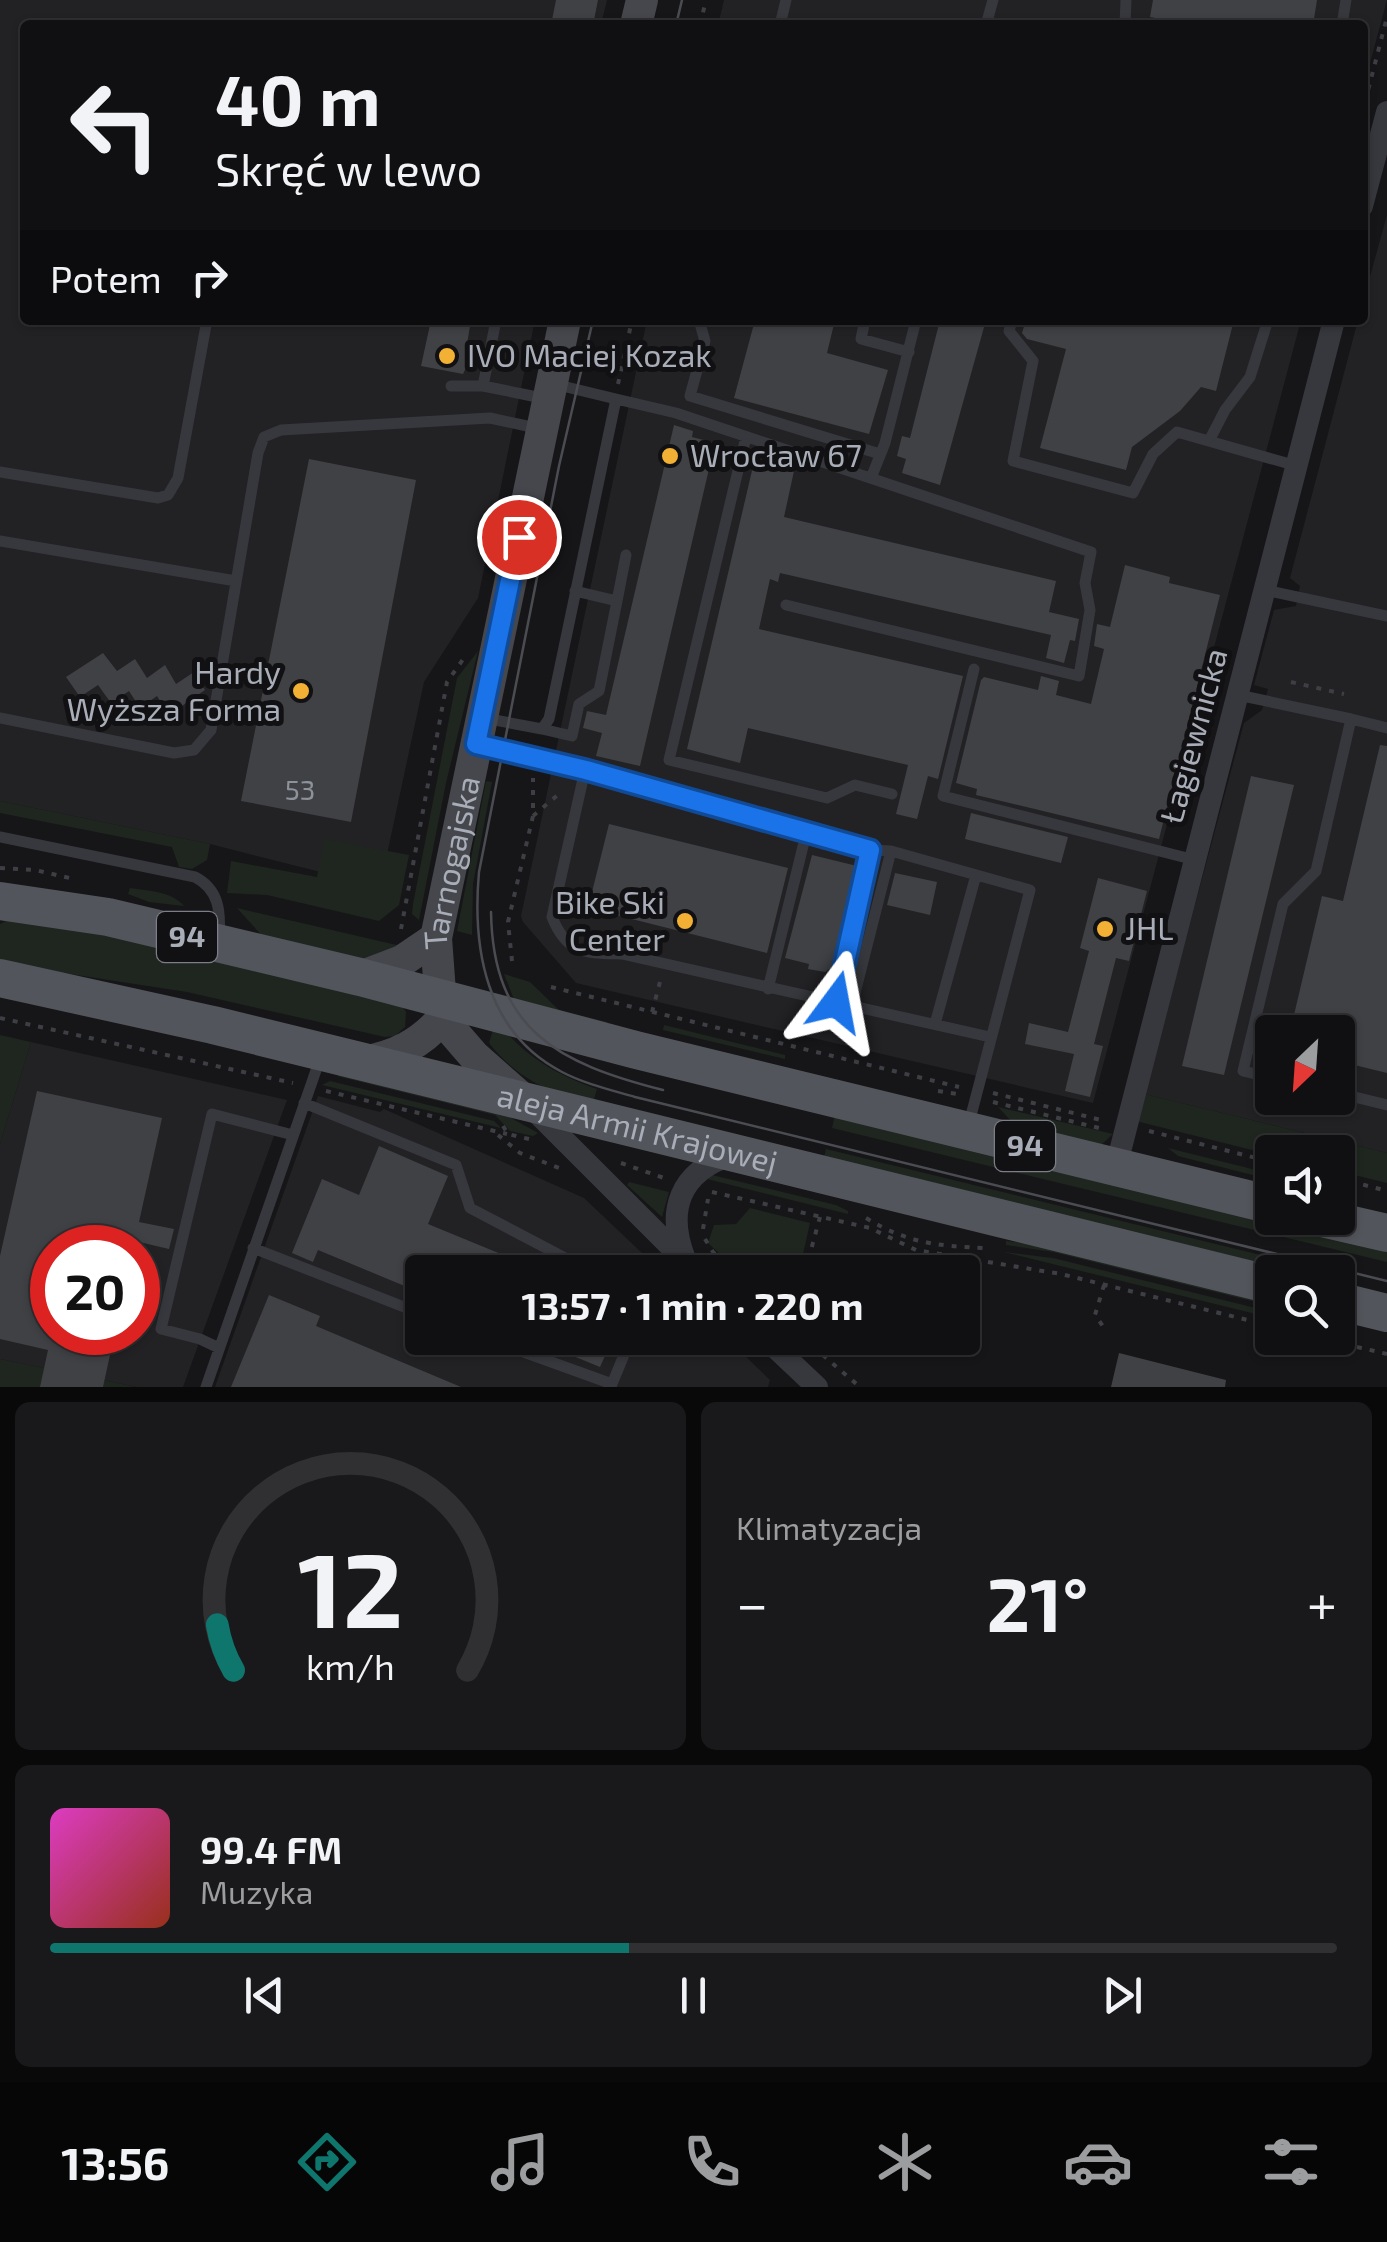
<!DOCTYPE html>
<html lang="pl">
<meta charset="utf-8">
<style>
:root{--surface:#101012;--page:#19191b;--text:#f1f3f6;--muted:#9c9d9f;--line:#303032;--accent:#0f766e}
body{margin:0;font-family:"Exo 2",sans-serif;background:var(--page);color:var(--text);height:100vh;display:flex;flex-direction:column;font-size:38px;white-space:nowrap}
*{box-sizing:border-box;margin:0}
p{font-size:32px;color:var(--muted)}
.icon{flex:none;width:55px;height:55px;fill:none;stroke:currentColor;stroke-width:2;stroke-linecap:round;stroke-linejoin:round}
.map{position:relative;height:1387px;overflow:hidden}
.drawer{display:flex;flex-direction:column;gap:15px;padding:15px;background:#09090a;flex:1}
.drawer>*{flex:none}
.guide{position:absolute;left:20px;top:20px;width:1348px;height:305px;border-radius:10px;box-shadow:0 2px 8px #0004,0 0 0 2px var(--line);background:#101012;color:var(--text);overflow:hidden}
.needle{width:65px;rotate:205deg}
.fabs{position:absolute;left:1255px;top:1015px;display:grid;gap:20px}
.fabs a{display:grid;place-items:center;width:100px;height:100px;border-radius:10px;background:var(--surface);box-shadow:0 2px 8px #0004,0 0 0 2px var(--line);font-size:50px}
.speed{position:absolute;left:30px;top:1225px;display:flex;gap:20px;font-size:50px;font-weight:700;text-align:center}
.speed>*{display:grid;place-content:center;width:130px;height:130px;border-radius:50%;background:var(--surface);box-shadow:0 2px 8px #0004,0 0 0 2px var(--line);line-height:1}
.speed .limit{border:15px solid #d22;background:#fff;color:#111}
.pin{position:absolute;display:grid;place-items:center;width:85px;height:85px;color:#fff;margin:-42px;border:5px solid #fff;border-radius:50%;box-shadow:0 2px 10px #0007}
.me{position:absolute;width:110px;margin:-55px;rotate:13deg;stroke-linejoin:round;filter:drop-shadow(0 0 8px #0008)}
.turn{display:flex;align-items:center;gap:35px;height:210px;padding:0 30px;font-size:45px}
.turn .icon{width:130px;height:130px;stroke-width:2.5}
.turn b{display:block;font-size:70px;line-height:85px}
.then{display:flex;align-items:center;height:95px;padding:0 30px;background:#0003;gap:20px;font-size:38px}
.big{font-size:75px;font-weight:700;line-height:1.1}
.drawer .card{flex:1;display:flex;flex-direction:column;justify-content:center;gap:15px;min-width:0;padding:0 35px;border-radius:15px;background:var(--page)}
.drawer .dial{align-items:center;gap:0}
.dial svg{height:260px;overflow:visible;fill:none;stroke:var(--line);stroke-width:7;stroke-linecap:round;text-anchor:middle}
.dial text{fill:var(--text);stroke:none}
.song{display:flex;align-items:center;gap:30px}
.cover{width:120px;height:120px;border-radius:15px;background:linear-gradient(135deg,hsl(310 70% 55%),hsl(10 70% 35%))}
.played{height:10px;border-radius:5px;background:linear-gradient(90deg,var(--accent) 45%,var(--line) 45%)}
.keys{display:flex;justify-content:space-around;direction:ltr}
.heat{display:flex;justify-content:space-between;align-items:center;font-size:55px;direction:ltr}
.drawer .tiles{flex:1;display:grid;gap:15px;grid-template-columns:1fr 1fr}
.card:last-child{grid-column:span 2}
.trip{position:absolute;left:405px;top:1255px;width:575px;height:100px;border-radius:10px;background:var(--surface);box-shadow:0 2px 8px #0004,0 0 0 2px var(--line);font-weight:700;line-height:100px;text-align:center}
.dock{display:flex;height:160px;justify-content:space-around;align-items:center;background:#060607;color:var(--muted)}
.dock .icon{width:70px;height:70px}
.dock .current{color:var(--accent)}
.dock b{font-size:45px;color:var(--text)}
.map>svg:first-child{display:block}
</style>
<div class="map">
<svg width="1387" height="1387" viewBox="0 0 1387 1387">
<rect width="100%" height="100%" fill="#161618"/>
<path fill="#222225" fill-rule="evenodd" d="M 0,0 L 607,0 L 601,25 L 25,25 L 25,320 L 535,320 L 478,598 L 424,682 L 380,887 L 210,844 L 0,801 Z
M 724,0 L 1387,0 L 1363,89 L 1362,25 L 718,25 Z
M 1387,215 L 1387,1153 L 1144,1094 L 1244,723 L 1262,710 L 1268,689 L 1254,685 L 1274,610 L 1296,606 L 1300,586 L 1290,578 L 1358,320 L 1362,320 L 1363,302 ZM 1272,1032 L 1338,1032 L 1338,1098 L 1272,1098 Z
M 647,320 L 1301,320 L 1093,1103 L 576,983 L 523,922 L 521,916 Z
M 31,1042 L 287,1100 L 183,1387 L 137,1387 L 0,1359 L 0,1144 ZM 52,1248 L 138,1248 L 138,1332 L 52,1332 Z
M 318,1096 L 380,1112 L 384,1109 L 584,1198 L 662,1272 L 422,1272 L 422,1338 L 727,1338 L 770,1380 L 768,1387 L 215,1387 Z"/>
<path fill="#1e261f" d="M 478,651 L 446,783 L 419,920 L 412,914 L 413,904 L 457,678 Z
M 486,781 L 492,782 L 473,884 L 472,935 L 457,931 Z
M 0,801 L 210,844 L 207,860 L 192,869 L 179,867 L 172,847 L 0,813 Z
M 324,839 L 409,855 L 399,905 L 379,921 L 267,895 L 227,893 L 231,861 L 317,877 Z
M 130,888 C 149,891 171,891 184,906 L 149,902 L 128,894 Z
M 237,908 L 401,946 L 363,962 L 264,938 Z
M 8,920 L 112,935 L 402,1006 L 406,1012 L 405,1027 L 395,1036 L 385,1037 L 187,992 L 11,965 L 0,960 L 0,924 Z
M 504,974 L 530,982 L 559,1010 L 607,1022 L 608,1028 L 515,1002 Z
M 664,1025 L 785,1055 L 785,1059 L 663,1030 Z
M 493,1030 L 506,1032 C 532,1061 561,1076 597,1089 L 592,1106 C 550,1092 517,1079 489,1043 Z
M 0,1035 L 31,1042 L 0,1144 Z
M 340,1074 L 504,1114 L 538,1133 L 533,1136 L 510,1131 L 495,1115 L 337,1076 Z
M 330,1081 L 494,1121 L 501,1128 L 322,1085 Z
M 1144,1094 L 1387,1153 L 1387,1183 L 1338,1171 L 1338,1152 L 1272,1152 L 1272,1155 L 1136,1121 Z
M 998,1107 L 1113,1134 L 1101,1145 L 1013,1123 Z
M 835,1114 L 1387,1249 L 1387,1262 L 832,1128 Z
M 1168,1148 L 1272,1174 L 1272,1180 L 1178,1156 Z
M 826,1149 L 1331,1272 L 1281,1272 L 823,1161 Z
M 712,1175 L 836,1205 L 848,1211 L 848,1214 L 707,1179 Z
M 629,1182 L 669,1192 L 662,1217 L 627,1185 Z
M 750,1208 L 810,1223 L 799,1272 L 739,1272 L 708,1243 L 714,1225 L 736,1224 Z
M 1006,1241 L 1034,1244 L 1272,1301 L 1272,1306 L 1053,1252 L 1006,1245 Z
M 1004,1252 L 1053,1258 L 1272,1312 L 1272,1318 Z
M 0,1359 L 137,1387 L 0,1387 Z"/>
<path fill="#404145" d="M 556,0 L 598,0 L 593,25 L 551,25 Z
M 1153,0 L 1317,0 L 1313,25 L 1192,25 L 1150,17 Z
M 431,320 L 471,320 L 467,344 L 476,346 L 463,374 L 421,366 Z
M 755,320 L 835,320 L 827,353 L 888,370 L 869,434 L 734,398 Z
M 940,320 L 986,320 L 940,485 L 902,473 L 906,459 L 897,456 L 902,436 L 910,438 Z
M 1026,320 L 1234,320 L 1216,391 L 1201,387 L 1180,411 L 1132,447 L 1126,470 L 1040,448 L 1066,349 L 1027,339 L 1022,333 Z
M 674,425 L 693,431 L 692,437 L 715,443 L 640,766 L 596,756 L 602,733 L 583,728 L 587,711 L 606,715 Z
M 309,459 L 416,480 L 351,822 L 241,801 Z
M 754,462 L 794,471 L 784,517 L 1056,581 L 1049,612 L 1079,619 L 1075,641 L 1070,640 L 1064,663 L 1046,658 L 1051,635 L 780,573 L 778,582 L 770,579 L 759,629 L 963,676 L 938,779 L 928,776 L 917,819 L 896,814 L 908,765 L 748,728 L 740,763 L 687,749 Z
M 1125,565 L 1170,577 L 1169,583 L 1220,595 L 1159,839 L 976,795 L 977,789 L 956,783 L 981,680 L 984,677 L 1038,690 L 1041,676 L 1059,681 L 1056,695 L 1091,704 L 1104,649 L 1094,646 L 1097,624 L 1110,627 Z
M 103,653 L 117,671 L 135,659 L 147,678 L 165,665 L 176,684 L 194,672 L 205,690 L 169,715 L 157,696 L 140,708 L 129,691 L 111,703 L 98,685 L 80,697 L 66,677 Z
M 1380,745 L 1387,746 L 1387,1073 L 1338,1061 L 1338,1032 L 1290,1032 L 1322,896 L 1343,901 Z
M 1251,776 L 1294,785 L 1224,1075 L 1182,1066 Z
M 971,813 L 1068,837 L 1061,863 L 965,839 Z
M 609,824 L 788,868 L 767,953 L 588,908 Z
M 812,855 L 857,866 L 835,965 L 825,972 L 808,969 L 809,964 L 785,958 Z
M 895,873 L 937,882 L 930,915 L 887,905 L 877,945 Z
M 1098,878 L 1147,891 L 1129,961 L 1116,958 L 1094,1044 L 1103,1046 L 1090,1097 L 1065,1091 L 1074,1054 L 1025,1044 L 1029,1023 L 1068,1032 L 1089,951 L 1080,948 Z
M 37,1091 L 162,1118 L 139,1222 L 174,1229 L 169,1249 L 135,1241 L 134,1248 L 52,1248 L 52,1332 L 115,1332 L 103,1387 L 40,1387 L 48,1350 L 0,1339 L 0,1256 Z
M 379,1146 L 448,1176 L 428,1224 L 545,1272 L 422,1272 L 422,1304 L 403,1296 L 407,1287 L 318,1250 L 313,1262 L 292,1253 L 322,1179 L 359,1195 Z
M 269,1295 L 320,1316 L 316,1326 L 461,1387 L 231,1387 Z
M 529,1338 L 613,1338 L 600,1367 Z
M 1119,1353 L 1226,1380 L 1225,1387 L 1111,1387 Z"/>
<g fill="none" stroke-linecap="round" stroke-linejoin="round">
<path stroke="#3d3f44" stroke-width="4" stroke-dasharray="5 8" stroke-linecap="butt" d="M 700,25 L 706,0
M 1365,102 L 1387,17
M 618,384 L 632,320
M 1291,682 L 1344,694
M 533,816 L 560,793
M 0,868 L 35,870 L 74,879
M 401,929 L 447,682 L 464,658
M 512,961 L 508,922 L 533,816 L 533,778
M 551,987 L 959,1087
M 652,1012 L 661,978
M 0,1018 L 293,1083
M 326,1091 L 507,1134
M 938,1091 L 958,1094
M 993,1093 L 1105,1121
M 993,1102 L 1103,1129
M 503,1126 L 508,1134 L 529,1139
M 1149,1131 L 1272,1162
M 498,1135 L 520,1153 L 559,1168
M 621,1163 L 664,1178
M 1338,1178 L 1387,1191
M 712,1192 L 870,1228 L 916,1250 L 1061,1274 L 1272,1326
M 866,1218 C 907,1243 937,1246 985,1248
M 703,1229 L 708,1199
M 705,1239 L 713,1252 L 734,1272
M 805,1272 L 820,1217
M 1104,1285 L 1095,1315 L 1105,1329
M 803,1338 L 860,1387
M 1319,1338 L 1387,1354"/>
<path stroke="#37383d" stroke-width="11" d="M 780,25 L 786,0
M 986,25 L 993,0
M 1125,25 L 1126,0
M 1342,25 L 1346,0
M 699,320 L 705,341 L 690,396 L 880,454
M 865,320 L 861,339 L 909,352
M 1012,320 L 1009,331 L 1033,361 L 1013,461 L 1133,493 L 1153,454 L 1177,432 L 1297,466
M 451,386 L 483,386 L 547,399
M 483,386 L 496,320
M 616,399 L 676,413 L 1091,552 L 1085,583 L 1090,610 L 1079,676 L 786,605
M 746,437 L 669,760 L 827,798 L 855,785 L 892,794
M 1209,441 L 1225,410 L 1250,377 L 1268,320
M 0,472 L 158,498 L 168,495 L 178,478 L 207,320
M 871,478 L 885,443 L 916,320
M 0,541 L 236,581
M 1265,590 L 1387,616
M 575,591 L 617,601 L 626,555
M 974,669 L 943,796 L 1195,860
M 1238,695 L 1351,719
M 0,718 L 174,753 L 194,750 L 211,730 L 258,453 L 264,437 L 281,430 L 490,418 L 541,429
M 484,718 L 542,729 L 549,719 L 616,399 L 554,384
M 542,729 L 572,736 L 579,704 L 599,691 L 617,601
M 478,745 C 566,765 653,790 740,815 C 789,829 841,850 891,851 L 1030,890 L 968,1127
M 585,770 L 552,917 C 567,955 587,953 622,954 L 990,1037
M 0,837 L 195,877 C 218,889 221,910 219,935
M 768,989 L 806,834
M 836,1002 L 870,851
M 852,1005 L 891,851
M 935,1024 L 976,875
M 1272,1078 L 1243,1071 L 1283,904 L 1316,871 L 1351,719 L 1387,728
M 1338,1093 L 1387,1105
M 304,1103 L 456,1165 L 470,1208 L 592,1272
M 253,1248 L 422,1314
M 652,1272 L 674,1250
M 485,1338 L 612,1384 L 631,1338
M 219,1348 L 200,1339 L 161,1329 L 212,1114 L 293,1135
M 206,1387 L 321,1056"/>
<path stroke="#37383d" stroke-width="22" d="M 1362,206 L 1387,112
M 531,1107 L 696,1272
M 1116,1167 L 1334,320
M 685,1259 C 666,1211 679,1172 731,1155
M 765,1338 L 817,1387"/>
<g stroke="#45474d" stroke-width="32">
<path d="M 636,25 L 642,0"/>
<path d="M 360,977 L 402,961 L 436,938"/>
<path d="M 363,1062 C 396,1056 420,1044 442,1019"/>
<path id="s1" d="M 525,1101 L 474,1056 L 442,1019 L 436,938 L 565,320"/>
</g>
<g stroke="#53555c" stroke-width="38">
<path d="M 0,901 L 108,917 L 360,977 L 636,1050 L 1272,1205"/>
<path id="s2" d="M 0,978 L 213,1025 L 1272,1285"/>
<path d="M 1322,1218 L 1387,1233"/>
<path d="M 1338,1301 L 1387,1313"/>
</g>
<path stroke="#4a4c52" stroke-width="2.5" d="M 676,25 L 682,0
M 593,320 L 559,466 L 479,872 C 472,949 486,1033 562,1072 C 585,1084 611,1090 635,1097 L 1387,1281
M 491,912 C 493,1031 558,1063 663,1090"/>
</g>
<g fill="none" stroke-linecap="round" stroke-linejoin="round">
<g stroke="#114b97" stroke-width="25">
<path id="route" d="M 519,537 L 476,744 L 586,770 L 870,850 L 836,1002"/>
</g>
<use href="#route" stroke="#1a73e8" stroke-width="18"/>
</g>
<g fill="#f2b134" stroke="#111113" stroke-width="4">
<circle cx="447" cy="356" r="10"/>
<circle cx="670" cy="456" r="10"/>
<circle cx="301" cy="691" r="10"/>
<circle cx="685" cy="921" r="10"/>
<circle cx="1105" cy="929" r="10"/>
</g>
<g text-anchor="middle" stroke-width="10" stroke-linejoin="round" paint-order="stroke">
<g font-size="28" fill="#8e929b">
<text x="300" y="800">53</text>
</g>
<g fill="#111113" stroke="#7b7e86" stroke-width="2.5">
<rect x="157" y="912" width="60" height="50" rx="8"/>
<rect x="995" y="1121" width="60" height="50" rx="8"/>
</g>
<g font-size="30" font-weight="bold" fill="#a8adb8">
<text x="187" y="947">94</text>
<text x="1025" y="1156">94</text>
</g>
<g font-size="32" fill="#a8adb8" stroke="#111113" text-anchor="start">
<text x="467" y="367">IVO Maciej Kozak</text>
<text x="690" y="467">Wrocław 67</text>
<text x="281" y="684" text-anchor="end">Hardy<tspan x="281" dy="37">Wyższa Forma</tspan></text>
<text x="665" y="914" text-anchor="end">Bike Ski<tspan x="665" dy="37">Center</tspan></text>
<text x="1125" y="940">JHL</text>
</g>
<g font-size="32" fill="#a8adb8" stroke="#111113">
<text transform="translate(1194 736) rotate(-75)" y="11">Łagiewnicka</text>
<text dy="11" stroke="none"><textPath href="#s1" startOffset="275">Tarnogajska</textPath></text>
<text dy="11" stroke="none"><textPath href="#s2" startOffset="655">aleja Armii Krajowej</textPath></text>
</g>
</g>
</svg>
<div class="fabs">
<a><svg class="needle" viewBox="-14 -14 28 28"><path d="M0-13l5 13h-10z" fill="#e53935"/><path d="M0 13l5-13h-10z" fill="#9c9d9f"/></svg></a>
<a><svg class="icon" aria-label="sound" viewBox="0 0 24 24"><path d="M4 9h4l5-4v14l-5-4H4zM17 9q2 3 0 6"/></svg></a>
<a><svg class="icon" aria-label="search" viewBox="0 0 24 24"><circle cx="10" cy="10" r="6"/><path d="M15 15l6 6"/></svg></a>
</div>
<div class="speed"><div class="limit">20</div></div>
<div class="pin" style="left:519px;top:537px;background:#d93025"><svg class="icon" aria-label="arrive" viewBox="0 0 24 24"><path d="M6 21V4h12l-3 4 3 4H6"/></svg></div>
<svg class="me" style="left:836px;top:1002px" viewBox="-20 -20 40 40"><path d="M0-17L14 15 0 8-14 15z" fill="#1a73e8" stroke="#fff" stroke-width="4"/></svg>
<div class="trip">13:57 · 1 min · 220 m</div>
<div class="guide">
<div class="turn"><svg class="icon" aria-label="left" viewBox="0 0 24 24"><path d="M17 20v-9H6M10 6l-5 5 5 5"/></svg><div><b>40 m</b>Skręć w lewo</div></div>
<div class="then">Potem<svg class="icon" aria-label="right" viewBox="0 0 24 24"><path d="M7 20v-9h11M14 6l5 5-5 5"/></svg></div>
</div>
</div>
<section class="drawer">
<div class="tiles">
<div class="card dial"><svg viewBox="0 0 100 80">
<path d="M14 69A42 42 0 1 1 86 69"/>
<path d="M14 69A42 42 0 0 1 9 55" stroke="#0f766e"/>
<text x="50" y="56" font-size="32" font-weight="700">12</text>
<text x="50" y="72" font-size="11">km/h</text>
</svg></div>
<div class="card"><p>Klimatyzacja</p>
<div class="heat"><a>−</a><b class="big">21°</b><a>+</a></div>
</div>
<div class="card">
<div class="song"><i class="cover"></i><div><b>99.4 FM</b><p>Muzyka</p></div></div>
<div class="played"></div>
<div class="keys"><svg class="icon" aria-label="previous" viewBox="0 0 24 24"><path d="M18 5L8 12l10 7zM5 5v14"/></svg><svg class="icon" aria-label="pause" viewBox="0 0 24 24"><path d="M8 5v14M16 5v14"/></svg><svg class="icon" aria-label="next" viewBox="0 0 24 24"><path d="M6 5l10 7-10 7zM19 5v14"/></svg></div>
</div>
</div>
</section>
<nav class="dock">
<b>13:56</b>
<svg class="icon current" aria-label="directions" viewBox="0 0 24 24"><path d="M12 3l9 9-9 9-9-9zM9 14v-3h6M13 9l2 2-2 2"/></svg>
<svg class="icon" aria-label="music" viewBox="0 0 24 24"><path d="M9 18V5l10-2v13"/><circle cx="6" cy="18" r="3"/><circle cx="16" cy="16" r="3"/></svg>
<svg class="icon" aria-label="phone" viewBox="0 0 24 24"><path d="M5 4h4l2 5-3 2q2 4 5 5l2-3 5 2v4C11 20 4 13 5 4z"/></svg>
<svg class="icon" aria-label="climate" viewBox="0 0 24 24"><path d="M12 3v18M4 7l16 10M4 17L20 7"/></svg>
<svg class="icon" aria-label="car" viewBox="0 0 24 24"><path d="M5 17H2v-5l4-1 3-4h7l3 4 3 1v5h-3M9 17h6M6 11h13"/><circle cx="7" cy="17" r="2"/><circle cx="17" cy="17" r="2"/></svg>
<svg class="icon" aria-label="filters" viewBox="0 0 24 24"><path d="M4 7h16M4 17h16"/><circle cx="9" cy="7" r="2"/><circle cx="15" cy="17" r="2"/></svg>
</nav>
